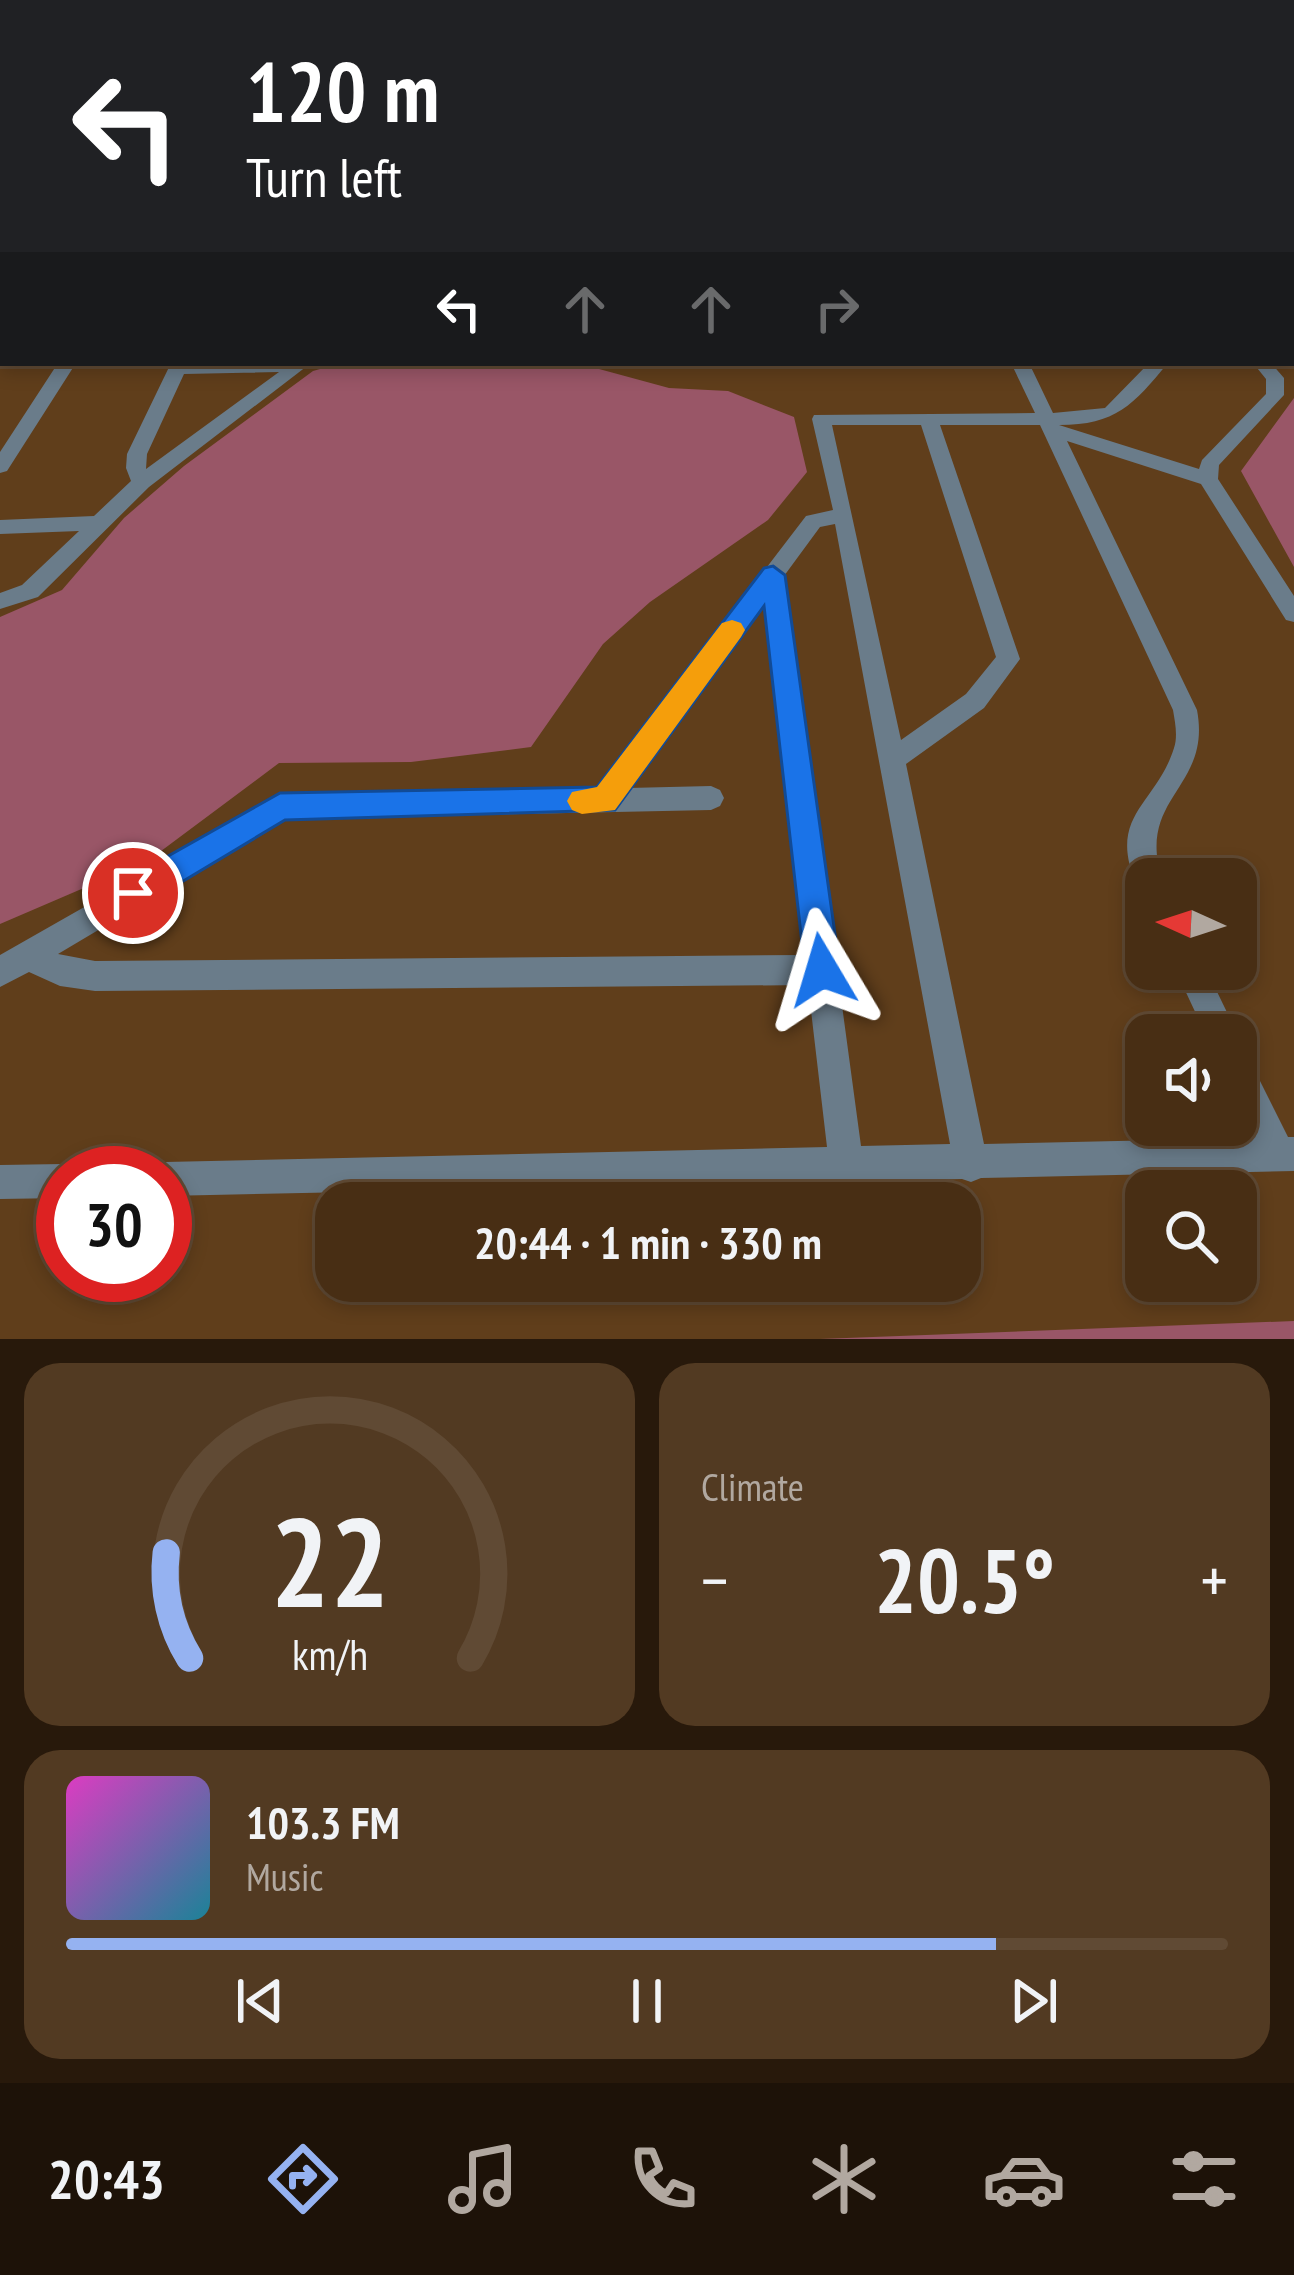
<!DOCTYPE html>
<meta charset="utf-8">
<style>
:root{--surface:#482e14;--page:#523a22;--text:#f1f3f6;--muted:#b1a8a0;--line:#604a34;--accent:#95b2f1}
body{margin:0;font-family:"PT Sans Narrow",sans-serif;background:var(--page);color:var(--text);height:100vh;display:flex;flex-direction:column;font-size:45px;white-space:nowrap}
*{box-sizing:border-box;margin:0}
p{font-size:39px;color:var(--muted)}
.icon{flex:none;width:66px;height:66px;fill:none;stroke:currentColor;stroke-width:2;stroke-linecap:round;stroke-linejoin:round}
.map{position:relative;height:1339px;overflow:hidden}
.details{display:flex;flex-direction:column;gap:24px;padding:24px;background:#28190b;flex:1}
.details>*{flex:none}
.hud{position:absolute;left:0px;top:0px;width:1296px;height:366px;box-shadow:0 6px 18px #0003,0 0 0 3px var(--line);background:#202124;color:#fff;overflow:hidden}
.needle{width:78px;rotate:273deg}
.fabs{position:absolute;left:1125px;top:858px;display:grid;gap:24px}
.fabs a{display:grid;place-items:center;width:132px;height:132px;border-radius:24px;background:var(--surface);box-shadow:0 6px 18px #0003,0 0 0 3px var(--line);font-size:60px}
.speed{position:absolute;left:36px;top:1146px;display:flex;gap:24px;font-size:60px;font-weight:700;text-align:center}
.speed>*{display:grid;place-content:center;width:156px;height:156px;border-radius:50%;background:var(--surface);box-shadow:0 6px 18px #0003,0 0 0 3px var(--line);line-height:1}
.speed .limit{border:18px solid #d22;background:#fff;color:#111}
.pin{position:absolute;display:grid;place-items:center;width:102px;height:102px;color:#fff;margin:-51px;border:6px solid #fff;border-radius:50%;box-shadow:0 3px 12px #0007}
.me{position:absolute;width:132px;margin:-66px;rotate:353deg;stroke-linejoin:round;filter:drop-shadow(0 0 9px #0008)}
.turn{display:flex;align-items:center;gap:42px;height:252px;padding:0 48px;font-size:54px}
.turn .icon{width:156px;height:156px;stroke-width:2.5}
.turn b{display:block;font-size:84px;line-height:102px}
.lanes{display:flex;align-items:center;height:114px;padding:0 48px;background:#0003;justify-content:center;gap:60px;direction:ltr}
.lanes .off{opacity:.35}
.big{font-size:90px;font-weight:600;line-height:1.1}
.details .card{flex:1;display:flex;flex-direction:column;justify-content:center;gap:18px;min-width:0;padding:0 42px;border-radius:36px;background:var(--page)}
.details .dial{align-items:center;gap:0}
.dial svg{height:312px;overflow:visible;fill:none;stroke:var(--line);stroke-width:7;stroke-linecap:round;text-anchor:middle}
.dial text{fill:var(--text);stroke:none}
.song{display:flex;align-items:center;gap:36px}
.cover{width:144px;height:144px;border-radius:18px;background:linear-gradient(135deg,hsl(310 70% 55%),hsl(190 70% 35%))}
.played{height:12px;border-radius:6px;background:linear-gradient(90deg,var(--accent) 80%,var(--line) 80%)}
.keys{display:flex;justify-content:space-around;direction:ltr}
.heat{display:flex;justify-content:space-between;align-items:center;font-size:66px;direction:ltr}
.details .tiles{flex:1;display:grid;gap:24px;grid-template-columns:1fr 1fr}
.card:last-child{grid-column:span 2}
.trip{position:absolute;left:315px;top:1182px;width:666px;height:120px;border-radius:36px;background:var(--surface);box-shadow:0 6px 18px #0003,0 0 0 3px var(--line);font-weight:600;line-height:120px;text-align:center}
.tabs{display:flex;height:192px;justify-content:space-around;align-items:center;background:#1d1208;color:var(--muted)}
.tabs .icon{width:84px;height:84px}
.tabs .active{color:var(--accent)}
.tabs b{font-size:54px;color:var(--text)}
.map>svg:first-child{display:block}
</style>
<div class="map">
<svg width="1294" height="1339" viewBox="0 0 1294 1339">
<rect width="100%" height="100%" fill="#603e1b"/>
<path fill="#995667" d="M 836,0 L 1294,0 L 1294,91 L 1293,3 Z
M 341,363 L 577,363 L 669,388 L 728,391 L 794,417 L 807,472 L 768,520 L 650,602 L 603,644 L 531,747 L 411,762 L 279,763 L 149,860 L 0,924 L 0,617 L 62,590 L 124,518 L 184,466 L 313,371 Z
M 1294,398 L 1294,567 L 1241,471 Z
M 1294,1321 L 1294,1339 L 820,1339 Z"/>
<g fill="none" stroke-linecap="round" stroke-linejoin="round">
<path fill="#6a7c8a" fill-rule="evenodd" d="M 326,0 L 336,0 L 336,3 L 326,3 Z
M 3,127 L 3,135 L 0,136 L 0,128 Z
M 0,208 L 3,208 L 0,217 Z
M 3,256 L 3,266 L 0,267 L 0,257 Z
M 1293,349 L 1294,349 L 1294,360 L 1293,360 Z
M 58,363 L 76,363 L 7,471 L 0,473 L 0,452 Z
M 171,363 L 311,363 L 149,487 L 38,597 L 0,609 L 0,593 L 22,585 L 79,531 L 0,534 L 0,520 L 94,516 L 131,481 L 126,468 L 127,454 ZM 279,372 L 146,469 L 147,454 L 184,374 Z
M 1011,363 L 1029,363 L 1053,413 L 1105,408 L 1149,363 L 1168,363 C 1133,405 1116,425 1059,425 L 1199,469 L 1202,460 L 1266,394 L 1266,379 L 1253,363 L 1271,363 L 1284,378 L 1284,395 L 1219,465 L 1218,479 L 1294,596 L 1294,622 L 1286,620 L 1201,484 L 1067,441 L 1197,710 C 1212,789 1136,796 1162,879 L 1146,879 L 1146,891 L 1138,888 C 1105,815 1156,806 1174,748 C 1178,736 1175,722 1173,710 L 1040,425 L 940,425 L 1020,659 L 984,708 L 906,764 L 984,1144 L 1253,1138 L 1236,1102 L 1236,1050 L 1247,1055 L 1288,1137 L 1294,1137 L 1294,1171 L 981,1178 L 971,1182 L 962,1179 L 165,1196 L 165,1173 L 150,1173 L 153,1167 L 165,1162 L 827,1147 L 808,985 L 95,991 L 60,986 L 29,972 L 0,987 L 0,955 L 281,795 L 597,789 L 806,516 L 833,510 L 812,419 L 814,415 L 1035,413 ZM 832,425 L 921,425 L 996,657 L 966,694 L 901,740 ZM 835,524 L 950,1144 L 861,1146 L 784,576 L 820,527 ZM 765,602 L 805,955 L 95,961 L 58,954 L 285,819 L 711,810 L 720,806 L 724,798 L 720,790 L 711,786 L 628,788 Z
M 1175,969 L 1206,969 L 1238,1035 L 1236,1039 L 1236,1035 L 1206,1035 Z
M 63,1164 L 77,1173 L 63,1173 L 63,1198 L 0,1199 L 0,1165 Z"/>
<path fill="#98c2e6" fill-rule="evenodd" d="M 617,0 L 636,0 L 638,3 L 619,3 Z
M 686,0 L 703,0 L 705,3 L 688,3 Z
M 745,0 L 769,0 L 771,3 L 747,3 Z
M 785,0 L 799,0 L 799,3 L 785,3 Z
M 1293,258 L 1294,258 L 1294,272 L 1293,272 Z
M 1293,302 L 1294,302 L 1294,316 L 1293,316 Z"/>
</g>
<path fill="#69501b" d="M 119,0 L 142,0 L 131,3 L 111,3 Z"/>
<path fill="#967326" stroke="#69501b" stroke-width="3" d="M 2,0 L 119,0 L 111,3 L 3,3 L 3,18 L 2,11 L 0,12 L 0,1 Z
M 0,24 L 3,24 L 3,64 L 0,65 L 0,47 L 3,47 L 3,34 L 0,34 Z"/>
<path fill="#1a73e8" stroke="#114b97" stroke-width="3" d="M 773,566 L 785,575 L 840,970 L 834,982 L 822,987 L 810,982 L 805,970 L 764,606 L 615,810 L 285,820 L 145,904 L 133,908 L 122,904 L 117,893 L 122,882 L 280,793 L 597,787 L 764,568 Z"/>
<path fill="#f59e0b" d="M 732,620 L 741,623 L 745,630 L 741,637 L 615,810 L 582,814 L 572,810 L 567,801 L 572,792 L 597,787 L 722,623 Z"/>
</svg>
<div class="fabs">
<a><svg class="needle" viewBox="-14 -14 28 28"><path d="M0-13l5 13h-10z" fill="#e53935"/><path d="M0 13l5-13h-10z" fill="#b1a8a0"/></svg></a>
<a><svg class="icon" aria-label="sound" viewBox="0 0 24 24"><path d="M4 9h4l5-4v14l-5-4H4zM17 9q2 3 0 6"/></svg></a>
<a><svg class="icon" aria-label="search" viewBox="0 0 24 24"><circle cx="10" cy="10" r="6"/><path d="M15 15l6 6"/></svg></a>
</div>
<div class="speed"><div class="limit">30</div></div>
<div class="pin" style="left:133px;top:893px;background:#d93025"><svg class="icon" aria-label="arrive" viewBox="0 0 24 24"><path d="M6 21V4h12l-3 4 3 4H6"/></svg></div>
<svg class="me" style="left:822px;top:970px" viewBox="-20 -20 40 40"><path d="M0-17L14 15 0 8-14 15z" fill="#1a73e8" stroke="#fff" stroke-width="4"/></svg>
<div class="trip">20:44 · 1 min · 330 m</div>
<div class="hud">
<div class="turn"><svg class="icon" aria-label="left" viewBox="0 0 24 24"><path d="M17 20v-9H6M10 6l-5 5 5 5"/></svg><div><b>120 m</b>Turn left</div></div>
<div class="lanes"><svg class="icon" aria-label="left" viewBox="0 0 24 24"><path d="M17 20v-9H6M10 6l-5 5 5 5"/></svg><svg class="icon off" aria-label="ahead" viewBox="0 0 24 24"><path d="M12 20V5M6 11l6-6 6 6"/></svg><svg class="icon off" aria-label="ahead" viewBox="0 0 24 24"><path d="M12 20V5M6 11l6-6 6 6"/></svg><svg class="icon off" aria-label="right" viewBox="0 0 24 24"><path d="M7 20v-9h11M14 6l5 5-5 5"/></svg></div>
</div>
</div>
<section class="details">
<div class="tiles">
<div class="card dial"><svg viewBox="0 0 100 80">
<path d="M14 69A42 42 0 1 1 86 69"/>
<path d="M14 69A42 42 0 0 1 8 42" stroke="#95b2f1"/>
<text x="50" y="56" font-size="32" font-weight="700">22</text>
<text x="50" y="72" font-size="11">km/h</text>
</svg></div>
<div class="card"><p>Climate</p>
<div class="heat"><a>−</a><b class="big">20.5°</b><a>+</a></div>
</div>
<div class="card">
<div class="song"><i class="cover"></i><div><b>103.3 FM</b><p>Music</p></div></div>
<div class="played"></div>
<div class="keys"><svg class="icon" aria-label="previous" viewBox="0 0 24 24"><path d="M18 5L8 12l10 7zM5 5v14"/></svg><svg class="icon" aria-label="pause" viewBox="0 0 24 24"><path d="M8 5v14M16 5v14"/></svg><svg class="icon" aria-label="next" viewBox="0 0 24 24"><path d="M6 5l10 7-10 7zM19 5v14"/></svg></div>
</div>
</div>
</section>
<nav class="tabs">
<b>20:43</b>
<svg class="icon active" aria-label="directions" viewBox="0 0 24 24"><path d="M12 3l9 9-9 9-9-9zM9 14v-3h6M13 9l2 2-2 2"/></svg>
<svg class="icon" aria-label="music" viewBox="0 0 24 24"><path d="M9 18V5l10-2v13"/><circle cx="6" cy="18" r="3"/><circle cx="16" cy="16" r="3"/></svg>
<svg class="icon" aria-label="phone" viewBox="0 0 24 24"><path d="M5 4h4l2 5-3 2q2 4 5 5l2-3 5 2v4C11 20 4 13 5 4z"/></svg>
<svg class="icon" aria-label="climate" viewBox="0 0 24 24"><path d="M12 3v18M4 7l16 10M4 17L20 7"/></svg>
<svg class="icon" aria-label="car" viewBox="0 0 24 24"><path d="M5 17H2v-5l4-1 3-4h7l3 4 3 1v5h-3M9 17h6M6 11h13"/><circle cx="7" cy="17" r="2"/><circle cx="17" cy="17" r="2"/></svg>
<svg class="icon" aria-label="filters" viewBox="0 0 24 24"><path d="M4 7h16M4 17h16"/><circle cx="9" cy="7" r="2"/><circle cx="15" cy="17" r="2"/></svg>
</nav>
